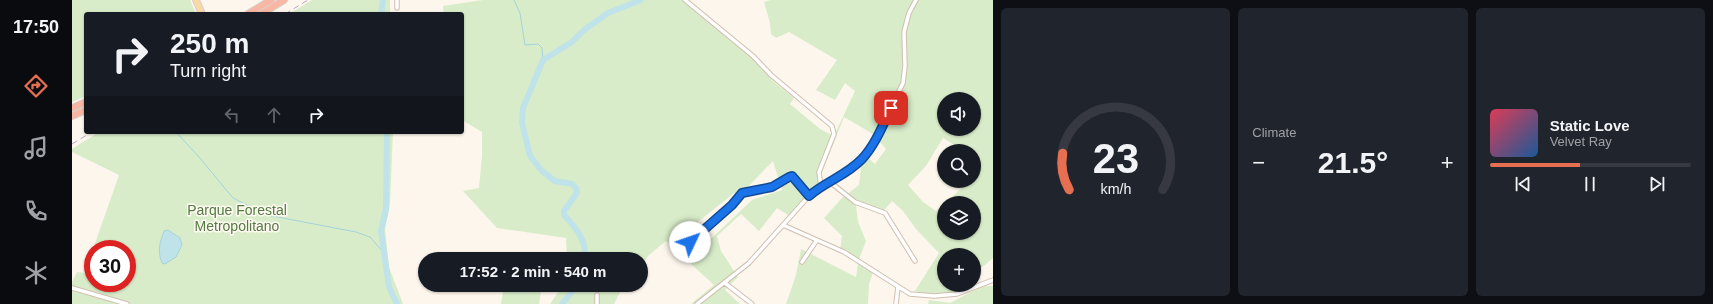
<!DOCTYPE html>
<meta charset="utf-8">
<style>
:root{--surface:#171b24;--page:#20242c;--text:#f1f3f6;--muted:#9ea1a6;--line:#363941;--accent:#e76f51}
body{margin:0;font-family:Arial,sans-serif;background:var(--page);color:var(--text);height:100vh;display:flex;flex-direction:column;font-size:15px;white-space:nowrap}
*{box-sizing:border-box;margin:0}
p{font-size:13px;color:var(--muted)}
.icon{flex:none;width:22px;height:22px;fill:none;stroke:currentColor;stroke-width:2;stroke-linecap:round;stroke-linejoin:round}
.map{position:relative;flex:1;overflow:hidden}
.side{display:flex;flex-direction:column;gap:8px;padding:8px;background:#0d0f14;width:720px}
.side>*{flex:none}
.hud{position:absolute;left:12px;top:12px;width:380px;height:122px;border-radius:4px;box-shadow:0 1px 3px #0004;background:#171b24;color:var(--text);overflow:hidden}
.fabs{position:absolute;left:865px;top:92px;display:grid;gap:8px}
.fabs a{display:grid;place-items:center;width:44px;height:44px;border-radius:50%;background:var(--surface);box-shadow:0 1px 3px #0004;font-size:20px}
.speed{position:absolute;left:12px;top:240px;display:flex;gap:8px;font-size:20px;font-weight:700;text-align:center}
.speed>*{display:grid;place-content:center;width:52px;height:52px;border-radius:50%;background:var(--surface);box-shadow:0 1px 3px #0004;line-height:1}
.speed .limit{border:6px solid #d22;background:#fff;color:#111}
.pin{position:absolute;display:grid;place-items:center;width:34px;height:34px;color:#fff;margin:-17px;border-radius:8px;box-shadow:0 2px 6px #0006}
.me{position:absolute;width:44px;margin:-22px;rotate:48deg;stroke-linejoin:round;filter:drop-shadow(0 0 3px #0008)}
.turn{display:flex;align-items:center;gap:14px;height:84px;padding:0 20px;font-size:18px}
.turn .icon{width:52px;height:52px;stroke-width:2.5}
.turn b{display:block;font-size:28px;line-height:34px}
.lanes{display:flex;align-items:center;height:38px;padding:0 20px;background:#0003;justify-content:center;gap:20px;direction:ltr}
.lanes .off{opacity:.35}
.big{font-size:30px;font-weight:700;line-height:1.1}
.side .card{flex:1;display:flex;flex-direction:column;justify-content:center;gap:6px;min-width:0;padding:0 14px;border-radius:6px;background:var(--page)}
.side .dial{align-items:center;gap:0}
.dial svg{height:104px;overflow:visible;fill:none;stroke:var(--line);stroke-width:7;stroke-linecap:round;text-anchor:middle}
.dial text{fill:var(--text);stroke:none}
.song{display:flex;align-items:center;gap:12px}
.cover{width:48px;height:48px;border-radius:6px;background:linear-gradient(135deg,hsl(350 70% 55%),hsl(210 70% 35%))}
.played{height:4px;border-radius:2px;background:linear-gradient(90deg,var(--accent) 45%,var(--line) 45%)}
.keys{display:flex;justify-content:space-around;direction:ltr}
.heat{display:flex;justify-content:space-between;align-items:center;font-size:22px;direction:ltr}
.side .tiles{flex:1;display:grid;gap:8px;grid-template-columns:repeat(3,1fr)}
.trip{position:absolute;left:346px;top:252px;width:230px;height:40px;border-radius:20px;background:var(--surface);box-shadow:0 1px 3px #0004;font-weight:700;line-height:40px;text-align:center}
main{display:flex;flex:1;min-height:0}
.tabs{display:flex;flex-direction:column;width:72px;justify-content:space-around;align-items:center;background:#090b0e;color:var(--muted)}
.tabs .icon{width:28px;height:28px}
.tabs .on{color:var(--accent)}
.tabs b{font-size:18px;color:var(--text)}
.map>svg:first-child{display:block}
</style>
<main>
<nav class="tabs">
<b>17:50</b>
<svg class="icon on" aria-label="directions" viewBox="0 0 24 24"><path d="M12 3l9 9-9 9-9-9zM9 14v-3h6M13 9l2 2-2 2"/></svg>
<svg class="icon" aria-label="music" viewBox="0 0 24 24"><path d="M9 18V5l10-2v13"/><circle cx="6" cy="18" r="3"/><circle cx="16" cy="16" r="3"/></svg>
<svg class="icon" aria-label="phone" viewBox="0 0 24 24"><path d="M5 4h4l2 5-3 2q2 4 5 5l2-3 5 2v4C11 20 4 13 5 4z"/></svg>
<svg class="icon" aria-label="climate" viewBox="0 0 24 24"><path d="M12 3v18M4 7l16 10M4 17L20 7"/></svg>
</nav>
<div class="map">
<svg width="921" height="304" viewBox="0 0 921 304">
<rect width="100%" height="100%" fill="#fdf6ec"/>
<path fill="#d8ecc9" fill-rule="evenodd" d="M 0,0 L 118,0 L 124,14 L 14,14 L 14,96 L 0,102 Z
M 240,0 L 318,0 L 318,14 L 217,14 Z
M 411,0 L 614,0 L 691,67 L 701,81 L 722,98 L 718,104 L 748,129 L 762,136 L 783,91 L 773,83 L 763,100 L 744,90 L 765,60 L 717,32 L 704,38 L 699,34 L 698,23 L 692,2 L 699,0 L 921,0 L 921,258 L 902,274 L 902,255 L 872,255 L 872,285 L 902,284 L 903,286 C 879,296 868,297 843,291 L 867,253 L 844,229 L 831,211 L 820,201 L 809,214 L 784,205 L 786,222 L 794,241 L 787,259 L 801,272 L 797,284 L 796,304 L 714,304 L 724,275 L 729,249 L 784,277 L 786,263 L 768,251 L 770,236 L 752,218 L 770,198 L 787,185 L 789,167 L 796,158 L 803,164 L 814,149 L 801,134 L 772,117 L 750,173 L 750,189 L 723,212 L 715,224 L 737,234 L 734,238 L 708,226 L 716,215 L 705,208 L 687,231 L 669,214 L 645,236 L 649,251 L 666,277 L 653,290 L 668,304 L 619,304 L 642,285 L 594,241 L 577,255 L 569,265 L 569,259 L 495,259 L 494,238 L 425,228 L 391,191 L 407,188 L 410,156 L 410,132 L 390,120 L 390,14 L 372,14 L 371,6 ZM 872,99 L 902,99 L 902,129 L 872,129 ZM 871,138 L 892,151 L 902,151 L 902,181 L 894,181 L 892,186 L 873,203 L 902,203 L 902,233 L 872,233 L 872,204 L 864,211 L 851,202 L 836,185 L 854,166 ZM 701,161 L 710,190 L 680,200 L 624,253 L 611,234 L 662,193 L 670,193 Z
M 27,132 L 321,132 L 318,204 L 313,229 L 317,267 L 331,304 L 0,304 L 0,282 L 5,272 L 13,273 L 21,250 L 21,283 L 55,283 L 55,249 L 21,249 L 47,175 L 0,152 L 0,149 Z
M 438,252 L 474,258 L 474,259 L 437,259 Z
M 432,285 L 470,285 L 467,304 L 429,304 Z
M 491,285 L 553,285 L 547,294 L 542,304 L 478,304 Z
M 910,286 L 921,286 L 921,304 L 856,304 L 857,300 L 878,303 Z"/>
<path fill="#bfe3e8" stroke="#a5d3da" d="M 96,230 L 108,238 L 110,245 L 104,257 L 93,264 L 90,263 C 85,251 88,242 92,231 Z"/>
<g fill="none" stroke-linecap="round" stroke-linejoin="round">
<path stroke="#a5d3da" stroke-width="1" d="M 442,0 L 448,13 L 453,45 L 466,44 L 470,48 L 471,60
M 104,132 L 127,157 L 161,198 L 195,215 L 284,232 L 298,237 L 311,252"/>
<path stroke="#bfe3e8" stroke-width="6" d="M 309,14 L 311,0
M 315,132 L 314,209 L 309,231 L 317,287 L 325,304
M 512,259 C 516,241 503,227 492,215 L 492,211 L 505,193 L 504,188 L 500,184 L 483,181 L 470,171 L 458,156 L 450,123 L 451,108 L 471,60 L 500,42 L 512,30 L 536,13 L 569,0
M 490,304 L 505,285"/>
<g stroke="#d1beb0" stroke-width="5.5">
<path id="street" d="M 325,0 L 325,8
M 613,0 L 681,56 L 699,75 L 760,126 L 762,134 L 747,172 L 749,187
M 758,182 L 783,202 L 813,213 L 843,261
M 711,225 L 772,252 L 838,294 L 862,296 L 885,294 L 921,280
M 618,242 L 660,205 L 670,193 L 700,187 L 717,177 L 720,176 L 737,196
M 730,262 L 745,240
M 653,283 L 680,304
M 0,288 L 55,304
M 525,304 L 525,295
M 625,304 L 677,263 L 737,196 L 790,159 L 807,133 L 831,83 L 833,66 L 832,32 L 837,13 L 844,0
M 824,304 L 826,287"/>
</g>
<g stroke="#dad1cd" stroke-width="8">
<path id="primary" d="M 124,0 L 130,14"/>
</g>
<g stroke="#dad1cd" stroke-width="8">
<path id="highway" d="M 176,14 L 199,0
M 189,14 L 212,0
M 0,108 L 14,102
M 0,116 L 14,110"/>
</g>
<use href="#street" stroke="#fff" stroke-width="3.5"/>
<use href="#primary" stroke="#fbd9a5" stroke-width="5.5"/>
<use href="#highway" stroke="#f7b7a3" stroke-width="6"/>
<path stroke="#b9a8c9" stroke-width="1" stroke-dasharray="6 4" stroke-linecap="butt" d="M 213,14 L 236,0
M 0,144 L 20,132"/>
</g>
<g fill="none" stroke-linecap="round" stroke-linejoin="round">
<g stroke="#114b97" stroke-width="10">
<path id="route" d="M 618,242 L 660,205 L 670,193 L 700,187 L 717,177 L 720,176 L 737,196 C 753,182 775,175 790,159 C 803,145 811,125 819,108"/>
</g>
<use href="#route" stroke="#1a73e8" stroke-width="7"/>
</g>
<g text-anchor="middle" stroke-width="3" stroke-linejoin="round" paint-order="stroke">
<g font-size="14" fill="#537a41" stroke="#fffaf3">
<text x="165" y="215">Parque Forestal<tspan x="165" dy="16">Metropolitano</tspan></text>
</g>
</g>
</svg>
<div class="fabs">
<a><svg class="icon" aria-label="sound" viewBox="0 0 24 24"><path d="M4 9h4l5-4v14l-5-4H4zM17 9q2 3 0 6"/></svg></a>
<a><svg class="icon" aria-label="search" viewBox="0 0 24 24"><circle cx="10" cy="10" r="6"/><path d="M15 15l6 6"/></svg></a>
<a><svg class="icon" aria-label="layers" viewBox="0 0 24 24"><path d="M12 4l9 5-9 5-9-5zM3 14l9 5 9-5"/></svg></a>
<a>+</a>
</div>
<div class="speed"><div class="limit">30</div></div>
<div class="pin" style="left:819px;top:108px;background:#d93025"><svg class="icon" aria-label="arrive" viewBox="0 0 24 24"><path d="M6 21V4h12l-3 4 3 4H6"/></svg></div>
<svg class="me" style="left:618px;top:242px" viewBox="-20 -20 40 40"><circle r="19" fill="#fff"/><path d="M0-13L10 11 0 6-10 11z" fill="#1a73e8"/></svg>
<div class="trip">17:52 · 2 min · 540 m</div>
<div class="hud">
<div class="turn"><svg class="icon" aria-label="right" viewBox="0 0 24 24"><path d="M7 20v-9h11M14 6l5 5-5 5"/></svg><div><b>250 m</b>Turn right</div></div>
<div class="lanes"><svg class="icon off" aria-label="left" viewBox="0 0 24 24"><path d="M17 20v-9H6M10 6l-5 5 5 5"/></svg><svg class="icon off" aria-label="ahead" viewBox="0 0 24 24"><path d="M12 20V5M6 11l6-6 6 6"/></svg><svg class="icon" aria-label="right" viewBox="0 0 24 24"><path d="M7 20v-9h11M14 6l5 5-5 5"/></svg></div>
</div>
</div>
<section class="side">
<div class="tiles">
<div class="card dial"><svg viewBox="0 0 100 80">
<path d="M14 69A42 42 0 1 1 86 69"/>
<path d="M14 69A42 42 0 0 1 9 41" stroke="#e76f51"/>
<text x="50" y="56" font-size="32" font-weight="700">23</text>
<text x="50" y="72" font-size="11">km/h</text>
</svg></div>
<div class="card"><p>Climate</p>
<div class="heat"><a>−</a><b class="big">21.5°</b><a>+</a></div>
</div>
<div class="card">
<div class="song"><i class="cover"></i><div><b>Static Love</b><p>Velvet Ray</p></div></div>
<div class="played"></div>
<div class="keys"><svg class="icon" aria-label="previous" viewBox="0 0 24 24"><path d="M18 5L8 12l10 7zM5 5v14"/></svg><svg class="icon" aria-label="pause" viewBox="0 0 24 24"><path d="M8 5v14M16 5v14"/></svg><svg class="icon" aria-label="next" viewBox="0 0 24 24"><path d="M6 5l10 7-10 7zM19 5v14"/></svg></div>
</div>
</div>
</section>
</main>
